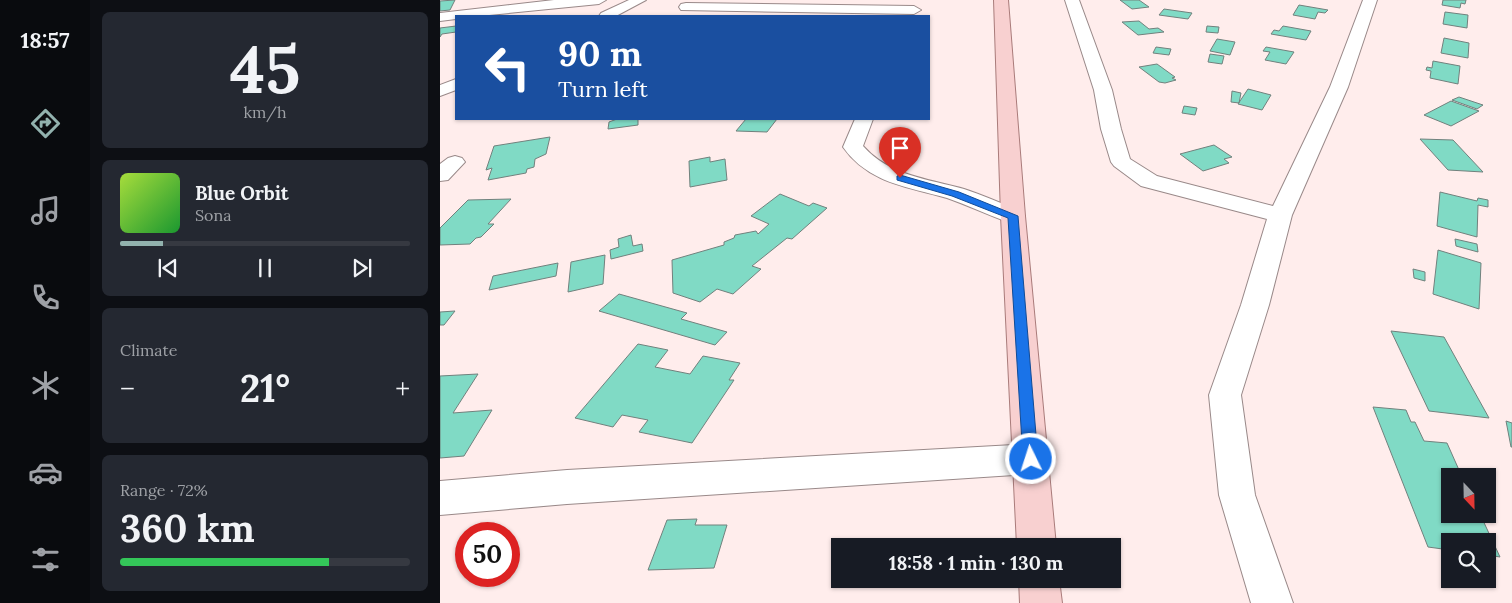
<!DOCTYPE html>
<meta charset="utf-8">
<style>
:root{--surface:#171b24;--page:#242831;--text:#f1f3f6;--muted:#9ea1a6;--line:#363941;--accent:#92b2ae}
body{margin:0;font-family:Lora,serif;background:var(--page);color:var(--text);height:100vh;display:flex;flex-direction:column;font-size:19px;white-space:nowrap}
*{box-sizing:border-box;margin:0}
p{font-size:16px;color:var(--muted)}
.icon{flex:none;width:28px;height:28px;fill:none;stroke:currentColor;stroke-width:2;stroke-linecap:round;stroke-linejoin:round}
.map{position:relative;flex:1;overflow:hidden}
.details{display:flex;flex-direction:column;gap:12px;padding:12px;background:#0d0f14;width:350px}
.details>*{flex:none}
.banner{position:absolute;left:15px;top:15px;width:475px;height:105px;border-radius:0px;box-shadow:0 1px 4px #0004;background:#1a4fa0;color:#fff;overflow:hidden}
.needle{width:32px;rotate:158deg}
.tools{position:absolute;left:1001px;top:468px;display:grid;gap:10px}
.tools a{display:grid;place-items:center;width:55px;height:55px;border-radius:0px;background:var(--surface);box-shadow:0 1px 4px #0004;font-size:25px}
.speed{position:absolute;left:15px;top:522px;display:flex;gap:10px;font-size:25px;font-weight:700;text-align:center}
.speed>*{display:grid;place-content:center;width:65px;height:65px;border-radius:50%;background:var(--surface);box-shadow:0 1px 4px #0004;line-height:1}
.speed .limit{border:8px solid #d22;background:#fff;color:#111}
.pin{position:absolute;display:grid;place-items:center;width:42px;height:42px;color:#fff;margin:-51px -21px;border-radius:50% 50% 50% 0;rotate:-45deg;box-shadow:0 0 5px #0007}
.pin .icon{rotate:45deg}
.me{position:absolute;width:55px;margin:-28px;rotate:356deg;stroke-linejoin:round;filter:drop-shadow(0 0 4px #0008)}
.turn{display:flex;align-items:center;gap:18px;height:105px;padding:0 20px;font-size:22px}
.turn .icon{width:65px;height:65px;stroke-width:2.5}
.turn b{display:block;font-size:35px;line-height:42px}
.big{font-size:38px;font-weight:700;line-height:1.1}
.details .tile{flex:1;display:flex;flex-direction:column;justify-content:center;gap:8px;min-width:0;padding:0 18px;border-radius:8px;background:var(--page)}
.details .dial{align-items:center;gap:0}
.dial b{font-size:65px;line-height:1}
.song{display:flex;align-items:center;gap:15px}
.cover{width:60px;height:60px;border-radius:8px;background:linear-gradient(135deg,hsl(80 70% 55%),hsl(130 70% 35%))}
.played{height:5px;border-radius:2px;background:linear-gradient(90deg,var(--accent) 15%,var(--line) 15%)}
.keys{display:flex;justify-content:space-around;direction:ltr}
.heat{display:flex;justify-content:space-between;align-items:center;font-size:28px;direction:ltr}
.charge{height:8px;border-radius:4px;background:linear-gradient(90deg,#34c759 72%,var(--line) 0)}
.trip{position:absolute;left:391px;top:538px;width:290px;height:50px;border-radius:0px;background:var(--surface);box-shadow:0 1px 4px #0004;font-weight:700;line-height:50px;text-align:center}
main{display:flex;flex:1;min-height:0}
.dock{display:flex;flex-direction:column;width:90px;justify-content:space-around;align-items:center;background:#090b0e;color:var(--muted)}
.dock .icon{width:35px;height:35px}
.dock .on{color:var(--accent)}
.dock b{font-size:22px;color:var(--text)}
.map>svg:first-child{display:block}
</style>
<main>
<nav class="dock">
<b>18:57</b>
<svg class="icon on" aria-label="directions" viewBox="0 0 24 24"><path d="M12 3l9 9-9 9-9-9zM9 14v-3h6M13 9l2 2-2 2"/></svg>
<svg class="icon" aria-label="music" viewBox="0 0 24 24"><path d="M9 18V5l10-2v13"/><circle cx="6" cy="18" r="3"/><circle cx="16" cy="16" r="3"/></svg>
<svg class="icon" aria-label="phone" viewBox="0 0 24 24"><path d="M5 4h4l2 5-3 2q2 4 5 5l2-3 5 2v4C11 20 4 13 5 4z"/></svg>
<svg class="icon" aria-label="climate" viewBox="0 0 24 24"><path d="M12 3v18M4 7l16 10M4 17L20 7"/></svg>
<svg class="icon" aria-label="car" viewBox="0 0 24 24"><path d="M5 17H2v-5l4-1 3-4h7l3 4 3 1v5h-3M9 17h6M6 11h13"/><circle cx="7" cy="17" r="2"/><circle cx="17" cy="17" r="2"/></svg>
<svg class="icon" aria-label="filters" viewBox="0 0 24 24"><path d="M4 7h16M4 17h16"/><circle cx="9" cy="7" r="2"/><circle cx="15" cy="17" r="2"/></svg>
</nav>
<section class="details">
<div class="tile dial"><b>45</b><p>km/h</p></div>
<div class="tile">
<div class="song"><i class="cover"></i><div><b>Blue Orbit</b><p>Sona</p></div></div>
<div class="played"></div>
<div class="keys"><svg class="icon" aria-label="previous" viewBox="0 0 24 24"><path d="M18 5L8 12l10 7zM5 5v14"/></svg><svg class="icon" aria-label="pause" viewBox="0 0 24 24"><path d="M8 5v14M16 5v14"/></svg><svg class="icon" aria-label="next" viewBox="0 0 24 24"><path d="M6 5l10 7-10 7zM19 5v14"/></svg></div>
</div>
<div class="tile"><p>Climate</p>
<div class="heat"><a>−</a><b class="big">21°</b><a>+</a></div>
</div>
<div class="tile"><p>Range · 72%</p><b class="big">360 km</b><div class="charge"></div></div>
</section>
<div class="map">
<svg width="1072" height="603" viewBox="0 0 1072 603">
<rect width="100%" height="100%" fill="#ffedec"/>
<path fill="#80dac5" stroke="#71817d" d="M 15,0 L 10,10 L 0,11 L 0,1 Z
M 680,0 L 699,0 L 709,7 L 692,9 Z
M 1003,0 L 1026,0 L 1025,4 L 1021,3 L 1020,8 L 1002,5 Z
M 859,5 L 888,10 L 885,13 L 878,12 L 875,19 L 853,15 Z
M 724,9 L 752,13 L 748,19 L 719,15 Z
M 1005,12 L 1028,15 L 1027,28 L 1003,24 Z
M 699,21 L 709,29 L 718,28 L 724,32 L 698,35 L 682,22 Z
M 16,26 L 16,32 L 2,34 L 0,37 L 0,28 Z
M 767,26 L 779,27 L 778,33 L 766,32 Z
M 843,26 L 871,31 L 866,40 L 831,34 L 834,30 L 839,31 Z
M 1004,38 L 1029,43 L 1028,58 L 1001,53 Z
M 777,39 L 795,42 L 790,55 L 770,51 Z
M 716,47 L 731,49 L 729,55 L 713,53 Z
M 826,47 L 854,52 L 846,64 L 825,60 L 830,52 L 823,51 Z
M 770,54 L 784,56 L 782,64 L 768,62 Z
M 993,61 L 1020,66 L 1018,84 L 990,78 L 991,71 L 986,70 L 987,67 L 992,68 Z
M 717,64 L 735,77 L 732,78 L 736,80 L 725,83 L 719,82 L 699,67 Z
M 808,89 L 831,95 L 822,110 L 798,104 Z
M 792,91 L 801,93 L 799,103 L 791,102 Z
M 1019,97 L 1043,105 L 1037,109 L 1012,100 Z
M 1011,101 L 1039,111 L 1011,126 L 984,115 Z
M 744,106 L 757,108 L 755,115 L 742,113 Z
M 177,119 L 198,119 L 198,125 L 168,129 L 169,122 Z
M 306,119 L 337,119 L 327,132 L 296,131 Z
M 110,137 L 106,154 L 95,159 L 94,167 L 87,169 L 86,173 L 48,180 L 52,168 L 46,170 L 54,146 Z
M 980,139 L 1013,140 L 1043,172 L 1008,170 Z
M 774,145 L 792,157 L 784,159 L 789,163 L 763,171 L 740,154 Z
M 270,157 L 270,162 L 285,159 L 287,180 L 250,187 L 249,161 Z
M 1000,192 L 1037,201 L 1038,198 L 1048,200 L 1048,207 L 1038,205 L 1037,237 L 997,226 Z
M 340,194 L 369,206 L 373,203 L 387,208 L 352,239 L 347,238 L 312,266 L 321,269 L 293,294 L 277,289 L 260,302 L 233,293 L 232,260 L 284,245 L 284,242 L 294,238 L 295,235 L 316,231 L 318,234 L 329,224 L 311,216 Z
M 71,199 L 48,224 L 54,224 L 41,237 L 36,238 L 30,244 L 0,245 L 0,228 L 28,200 Z
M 191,235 L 193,246 L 202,244 L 203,251 L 171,259 L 170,250 L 179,247 L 178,239 Z
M 1015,239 L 1037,244 L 1038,252 L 1016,246 Z
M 998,250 L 1041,263 L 1039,309 L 993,294 Z
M 165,255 L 163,284 L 128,292 L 131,262 Z
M 118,263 L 116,276 L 49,290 L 53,276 Z
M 973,269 L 985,272 L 985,281 L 974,278 Z
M 179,294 L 247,313 L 241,319 L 287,332 L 275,345 L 159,311 Z
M 15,311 L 4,325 L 0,325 L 0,312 Z
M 951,331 L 1004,337 L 1049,418 L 989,411 Z
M 198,344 L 228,350 L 215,367 L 250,374 L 263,356 L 300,363 L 289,380 L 294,380 L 252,443 L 199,432 L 208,420 L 182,415 L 173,427 L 135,418 Z
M 38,374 L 13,413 L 52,410 L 24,456 L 0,458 L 0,376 Z
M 933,407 L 966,410 L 971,422 L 975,422 L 984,441 L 1007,443 L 1019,470 L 1033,471 L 1036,476 L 1010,476 L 1010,514 L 1040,514 L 1060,557 L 1048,555 L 1048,541 L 1010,541 L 1010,550 L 988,547 Z
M 1066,421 L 1072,423 L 1072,447 L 1071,447 Z
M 257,519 L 255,525 L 287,525 L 274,568 L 208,570 L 227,520 Z"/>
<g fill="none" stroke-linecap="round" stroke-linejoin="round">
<g stroke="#998989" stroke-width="2">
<path id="minor" d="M 114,0 L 166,0 L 159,4 L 39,16 L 16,16 L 16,19 L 0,21 L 0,13 Z
M 189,0 L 206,0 L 176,16 L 159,16 L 161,13 Z
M 625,0 L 639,0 L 672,90 L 681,129 L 690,159 L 717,176 L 833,206 L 890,87 L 923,0 L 937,0 L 908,87 L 852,215 L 829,305 L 801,395 L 815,495 L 853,603 L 811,603 L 779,495 L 769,395 L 801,305 L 827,219 L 701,186 L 674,166 L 671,162 L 661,129 L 654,90 Z
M 246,3 L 474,6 L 481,10 L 474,14 L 241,10 L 239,7 L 241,4 Z
M 16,79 L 16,90 L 0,96 L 0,85 Z
M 415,119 L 433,119 L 423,146 C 449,176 489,179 524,189 C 543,195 562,204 581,211 L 585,216 L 581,221 L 573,223 L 565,221 C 546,214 527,205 507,198 C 468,187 428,183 403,147 Z
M 15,156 L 22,158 L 25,162 L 8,180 L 0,181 L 0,164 L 8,158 Z
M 591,444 L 603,448 L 609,459 L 603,470 L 591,474 L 127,504 L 0,515 L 0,481 L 127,470 Z"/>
</g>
<g stroke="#a97b7a" stroke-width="2">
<path id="major" d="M 554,0 L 568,0 L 585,216 L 616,546 L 577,546 L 561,216 Z
M 579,579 L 619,579 L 622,603 L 580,603 Z"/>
</g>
<use href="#minor" fill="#fff" fill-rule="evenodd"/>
<use href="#major" fill="#f8d0d0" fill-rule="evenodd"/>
</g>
<path fill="#1a73e8" stroke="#114b97" d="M 460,175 L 519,192 L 578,216 L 598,459 L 596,463 L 591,465 L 586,463 L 583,459 L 568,218 L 512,196 L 457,180 L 457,176 Z"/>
</svg>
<div class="tools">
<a><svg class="needle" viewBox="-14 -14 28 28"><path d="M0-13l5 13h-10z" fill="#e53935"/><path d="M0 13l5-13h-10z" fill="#9ea1a6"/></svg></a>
<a><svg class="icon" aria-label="search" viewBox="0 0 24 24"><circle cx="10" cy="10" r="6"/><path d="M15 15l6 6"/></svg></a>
</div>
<div class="speed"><div class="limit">50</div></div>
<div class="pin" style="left:460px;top:178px;background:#d93025"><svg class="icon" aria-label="arrive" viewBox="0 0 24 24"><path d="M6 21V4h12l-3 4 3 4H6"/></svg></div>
<svg class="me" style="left:591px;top:459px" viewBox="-20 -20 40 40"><circle r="17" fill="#1a73e8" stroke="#fff" stroke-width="3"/><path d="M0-11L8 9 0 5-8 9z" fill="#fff"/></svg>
<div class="trip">18:58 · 1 min · 130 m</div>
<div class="banner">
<div class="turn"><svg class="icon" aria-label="left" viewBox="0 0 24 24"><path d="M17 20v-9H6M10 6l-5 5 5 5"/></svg><div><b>90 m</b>Turn left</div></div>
</div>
</div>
</main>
